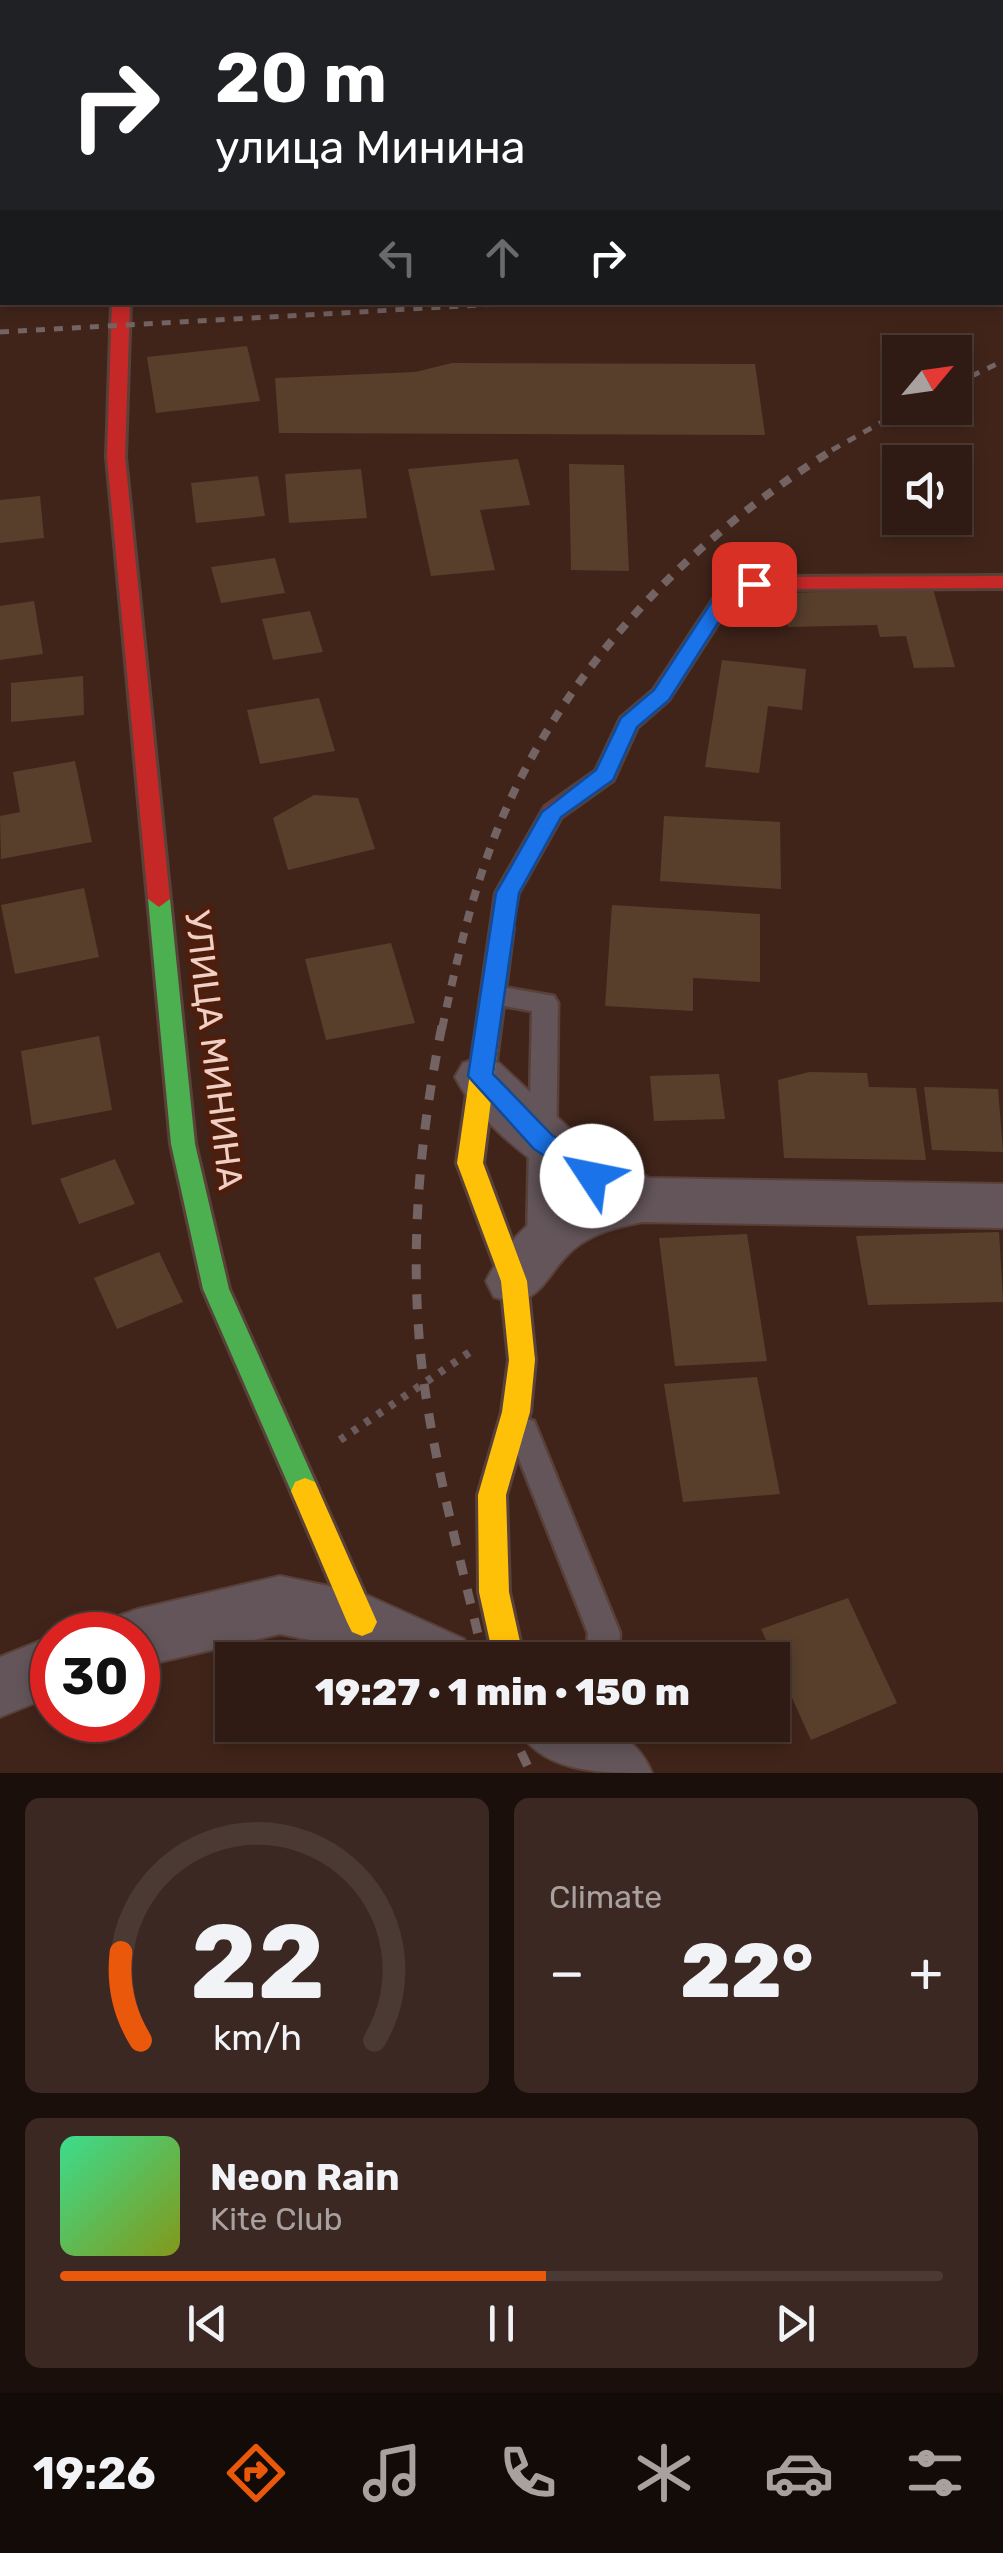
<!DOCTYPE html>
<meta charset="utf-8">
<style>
:root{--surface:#301b14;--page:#3c2822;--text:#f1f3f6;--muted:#a8a1a0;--line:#4b3934;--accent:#ea580c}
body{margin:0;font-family:Rubik,sans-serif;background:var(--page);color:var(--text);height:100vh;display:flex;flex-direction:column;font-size:38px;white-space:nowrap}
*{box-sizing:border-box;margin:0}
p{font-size:32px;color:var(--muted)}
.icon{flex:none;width:55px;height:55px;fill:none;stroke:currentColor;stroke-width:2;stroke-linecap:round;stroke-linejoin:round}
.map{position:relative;height:1773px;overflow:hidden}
.details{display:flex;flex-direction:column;gap:25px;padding:25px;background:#1a0f0b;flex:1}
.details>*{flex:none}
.hud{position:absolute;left:0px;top:0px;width:1005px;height:305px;box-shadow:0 5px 15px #0003,0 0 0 2px var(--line);background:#202124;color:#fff;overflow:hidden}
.needle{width:65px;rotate:61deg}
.buttons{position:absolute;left:882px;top:335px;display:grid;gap:20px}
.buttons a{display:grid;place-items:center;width:90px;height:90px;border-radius:0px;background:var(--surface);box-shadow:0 5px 15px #0003,0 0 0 2px var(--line);font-size:50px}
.speed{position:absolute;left:30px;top:1612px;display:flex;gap:20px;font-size:50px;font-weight:700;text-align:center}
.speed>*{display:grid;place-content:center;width:130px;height:130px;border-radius:50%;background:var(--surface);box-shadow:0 5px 15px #0003,0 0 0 2px var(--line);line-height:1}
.speed .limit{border:15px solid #d22;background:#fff;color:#111}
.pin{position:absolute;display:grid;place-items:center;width:85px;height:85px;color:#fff;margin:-42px;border-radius:20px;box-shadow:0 5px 15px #0006}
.me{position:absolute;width:110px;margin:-55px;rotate:304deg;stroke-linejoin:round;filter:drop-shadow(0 0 8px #0008)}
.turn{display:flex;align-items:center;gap:35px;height:210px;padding:0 50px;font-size:45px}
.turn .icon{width:130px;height:130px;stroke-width:2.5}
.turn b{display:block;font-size:70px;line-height:85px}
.lanes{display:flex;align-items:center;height:95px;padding:0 50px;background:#0003;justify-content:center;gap:50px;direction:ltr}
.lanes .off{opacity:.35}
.big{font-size:75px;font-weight:800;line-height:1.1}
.details .card{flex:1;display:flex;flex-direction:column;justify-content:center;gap:15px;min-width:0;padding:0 35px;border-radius:15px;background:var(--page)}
.details .dial{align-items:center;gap:0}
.dial svg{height:260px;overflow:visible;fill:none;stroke:var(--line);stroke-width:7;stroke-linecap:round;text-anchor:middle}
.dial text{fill:var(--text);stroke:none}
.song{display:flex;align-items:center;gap:30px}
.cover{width:120px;height:120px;border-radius:15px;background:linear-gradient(135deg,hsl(150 70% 55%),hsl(70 70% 35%))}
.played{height:10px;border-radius:5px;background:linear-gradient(90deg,var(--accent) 55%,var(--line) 55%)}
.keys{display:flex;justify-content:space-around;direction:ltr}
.heat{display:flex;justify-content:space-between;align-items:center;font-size:55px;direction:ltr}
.details .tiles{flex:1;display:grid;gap:25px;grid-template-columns:1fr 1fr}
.card:last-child{grid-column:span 2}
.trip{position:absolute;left:215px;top:1642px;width:575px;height:100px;border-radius:0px;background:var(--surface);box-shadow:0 5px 15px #0003,0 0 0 2px var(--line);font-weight:800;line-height:100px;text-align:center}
.menu{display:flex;height:160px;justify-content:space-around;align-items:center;background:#130b08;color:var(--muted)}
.menu .icon{width:70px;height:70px}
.menu .selected{color:var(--accent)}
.menu b{font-size:45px;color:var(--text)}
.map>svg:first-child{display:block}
</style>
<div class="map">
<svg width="1003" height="1773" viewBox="0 0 1003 1773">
<rect width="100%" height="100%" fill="#40241a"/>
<path fill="#583f2c" d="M 247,346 L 260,401 L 156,413 L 147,357 Z
M 452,363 L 755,364 L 765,435 L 279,433 L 275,378 L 415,372 Z
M 518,459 L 530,505 L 480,510 L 495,570 L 431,576 L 408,469 Z
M 569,464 L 624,465 L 629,571 L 571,570 Z
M 361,469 L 367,518 L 289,523 L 285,474 Z
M 258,476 L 265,516 L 196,523 L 191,483 Z
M 40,496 L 44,538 L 0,543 L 0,500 Z
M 275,558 L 285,593 L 221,603 L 211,567 Z
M 933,589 L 955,667 L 914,668 L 906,636 L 880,637 L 877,625 L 788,627 L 781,593 Z
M 34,601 L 43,654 L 0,660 L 0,606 Z
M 310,611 L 323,652 L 273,660 L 262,619 Z
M 722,660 L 806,669 L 802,710 L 768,706 L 759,773 L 705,767 Z
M 83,676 L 84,715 L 11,722 L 11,683 Z
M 319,698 L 335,751 L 260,764 L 247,710 Z
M 75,761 L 92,842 L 1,859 L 0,816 L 20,812 L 13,772 Z
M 314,795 L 358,798 L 375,849 L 288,870 L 273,818 Z
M 664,816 L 780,822 L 781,889 L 660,881 Z
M 84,888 L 99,957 L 15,974 L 1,905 Z
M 612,905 L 760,914 L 760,982 L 693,978 L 693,1011 L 605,1006 Z
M 391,943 L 415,1023 L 326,1040 L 305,959 Z
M 99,1036 L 112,1110 L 32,1125 L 21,1051 Z
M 809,1072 L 867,1073 L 869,1087 L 916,1088 L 926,1160 L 784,1158 L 778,1080 Z
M 719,1074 L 725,1119 L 654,1121 L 650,1076 Z
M 924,1087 L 998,1089 L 1003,1152 L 932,1150 Z
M 115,1159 L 135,1204 L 79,1224 L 60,1179 Z
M 999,1232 L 1003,1302 L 868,1305 L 856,1236 Z
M 747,1234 L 767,1361 L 675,1366 L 659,1238 Z
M 159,1252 L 183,1302 L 117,1329 L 94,1278 Z
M 757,1377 L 780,1494 L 683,1502 L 664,1384 Z
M 848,1598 L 897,1703 L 811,1740 L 761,1629 Z"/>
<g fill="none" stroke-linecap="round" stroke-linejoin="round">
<g stroke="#594139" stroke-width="5">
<path id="lane" d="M 496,986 L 554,996 L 558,1003 L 555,1240 L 551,1248 L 541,1252 L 531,1248 L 527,1240 L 532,1011 L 487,1003 L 483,996 L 487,989 Z
M 523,1418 L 534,1421 L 538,1431 L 620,1633 L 618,1660 L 586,1660 L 588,1633 L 508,1431 L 512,1421 Z"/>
</g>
<g stroke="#594139" stroke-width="4">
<path id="street" d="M 1002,156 L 1003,156 L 1003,176 L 1002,176 Z
M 1002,201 L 1003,201 L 1003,221 L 1002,221 Z
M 0,212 L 2,212 L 2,232 L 0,232 Z
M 481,1057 L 499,1063 L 573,1132 L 649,1178 L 1003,1184 L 1003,1228 L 642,1222 C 618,1227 595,1232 575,1248 C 544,1273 541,1313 494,1297 L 486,1281 C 508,1238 538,1209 583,1194 C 536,1166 481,1126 455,1077 L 463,1063 Z
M 280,1576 L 362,1593 L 464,1639 L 473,1660 L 376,1660 L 354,1649 L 280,1634 L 138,1667 L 138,1635 L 108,1635 L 116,1617 L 138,1609 Z
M 52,1636 L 52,1696 L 0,1717 L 0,1657 Z
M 515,1725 C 570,1725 627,1713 652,1773 C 597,1773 541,1773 515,1725 Z"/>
</g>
<g stroke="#594139" stroke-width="6">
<path id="fast" d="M 159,891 L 170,899 L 195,1144 L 229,1289 L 319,1491 L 315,1500 L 305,1504 L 295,1500 L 203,1289 L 171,1144 L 148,899 Z"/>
</g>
<g stroke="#594139" stroke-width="6">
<path id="slow" d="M 502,920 L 513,928 L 483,1163 L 527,1281 L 535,1360 L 530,1412 L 506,1495 L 509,1592 L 524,1660 L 494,1660 L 479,1592 L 478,1495 L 502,1412 L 509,1360 L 501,1281 L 457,1163 L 491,928 Z
M 305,1478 L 315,1482 L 377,1622 L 372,1632 L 362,1636 L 352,1632 L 347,1622 L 291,1491 L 295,1482 Z"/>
</g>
<g stroke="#594139" stroke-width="6">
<path id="jam" d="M 112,302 L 130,302 L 125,457 L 170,899 L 159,907 L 148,899 L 107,457 Z
M 1003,576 L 1003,588 L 758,589 L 730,604 L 668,700 L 637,727 L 613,780 L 561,817 L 518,893 L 510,934 L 494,934 L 491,928 L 496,893 L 545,807 L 596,771 L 621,718 L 654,690 L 716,596 L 754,577 Z"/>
</g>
<path stroke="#6a5a5b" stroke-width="8" stroke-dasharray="6 9" stroke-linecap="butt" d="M 340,1440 L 470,1352"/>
<use href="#lane" fill="#63555a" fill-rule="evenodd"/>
<use href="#street" fill="#63555a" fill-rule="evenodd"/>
<use href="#fast" fill="#4caf50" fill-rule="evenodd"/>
<use href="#slow" fill="#ffc107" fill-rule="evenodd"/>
<use href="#jam" fill="#c62828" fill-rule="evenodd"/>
<path stroke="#736362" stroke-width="5" stroke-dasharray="9 9" stroke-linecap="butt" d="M 0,332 L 536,302
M 955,384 L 1003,361
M 832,450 L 907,408"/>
<path stroke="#736362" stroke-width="8" stroke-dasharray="11 11" stroke-linecap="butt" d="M 442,1029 C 458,954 475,879 506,809 C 573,658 697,534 836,448"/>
<path stroke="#736362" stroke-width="9" stroke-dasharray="15 15" stroke-linecap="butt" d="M 442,1026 C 418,1144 408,1264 424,1383 C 437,1477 463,1568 484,1660
M 508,1725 L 531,1773"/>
</g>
<path fill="#1a73e8" stroke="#114b97" stroke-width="2.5" d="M 754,577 L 762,579 L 762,588 L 730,604 L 669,700 L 637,727 L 613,780 L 561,817 L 519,893 L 493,1074 L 552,1135 L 601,1168 L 605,1176 L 592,1186 L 534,1149 L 468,1076 L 496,893 L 542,812 L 596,770 L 621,718 L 654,690 L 716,595 Z"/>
<g text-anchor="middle" stroke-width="10" stroke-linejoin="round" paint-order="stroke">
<g font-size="35" fill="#f0cfc4" stroke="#4f1d0b">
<text transform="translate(214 1050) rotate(83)" y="12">УЛИЦА МИНИНА</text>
</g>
</g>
</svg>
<div class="buttons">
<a><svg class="needle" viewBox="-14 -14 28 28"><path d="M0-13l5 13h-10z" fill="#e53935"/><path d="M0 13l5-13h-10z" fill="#a8a1a0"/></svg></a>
<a><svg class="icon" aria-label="sound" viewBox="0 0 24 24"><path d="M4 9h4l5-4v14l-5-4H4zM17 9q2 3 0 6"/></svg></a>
</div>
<div class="speed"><div class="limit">30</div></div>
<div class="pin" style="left:754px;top:584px;background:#d93025"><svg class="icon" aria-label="arrive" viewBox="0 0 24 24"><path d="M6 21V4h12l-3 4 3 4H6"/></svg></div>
<svg class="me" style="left:592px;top:1176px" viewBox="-20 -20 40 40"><circle r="19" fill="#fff"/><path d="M0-13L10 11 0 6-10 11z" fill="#1a73e8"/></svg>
<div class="trip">19:27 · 1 min · 150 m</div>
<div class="hud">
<div class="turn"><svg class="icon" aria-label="right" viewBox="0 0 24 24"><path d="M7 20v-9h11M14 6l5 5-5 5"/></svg><div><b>20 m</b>улица Минина</div></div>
<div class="lanes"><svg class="icon off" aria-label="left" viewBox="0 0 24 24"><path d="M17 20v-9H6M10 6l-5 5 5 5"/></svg><svg class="icon off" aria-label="ahead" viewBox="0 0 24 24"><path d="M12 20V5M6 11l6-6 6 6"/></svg><svg class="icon" aria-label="right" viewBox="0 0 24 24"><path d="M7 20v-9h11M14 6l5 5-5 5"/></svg></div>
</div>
</div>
<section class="details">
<div class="tiles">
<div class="card dial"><svg viewBox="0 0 100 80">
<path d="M14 69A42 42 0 1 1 86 69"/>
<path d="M14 69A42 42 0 0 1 8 42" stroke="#ea580c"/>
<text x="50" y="56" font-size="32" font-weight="700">22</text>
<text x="50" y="72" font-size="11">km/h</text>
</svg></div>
<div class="card"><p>Climate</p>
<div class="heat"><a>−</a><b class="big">22°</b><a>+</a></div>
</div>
<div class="card">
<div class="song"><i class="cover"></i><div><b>Neon Rain</b><p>Kite Club</p></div></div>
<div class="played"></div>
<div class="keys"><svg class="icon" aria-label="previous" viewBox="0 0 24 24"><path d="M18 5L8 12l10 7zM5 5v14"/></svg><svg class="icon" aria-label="pause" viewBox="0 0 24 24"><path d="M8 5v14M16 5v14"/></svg><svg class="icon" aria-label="next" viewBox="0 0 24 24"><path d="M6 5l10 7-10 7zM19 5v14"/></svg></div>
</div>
</div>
</section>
<nav class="menu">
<b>19:26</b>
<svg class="icon selected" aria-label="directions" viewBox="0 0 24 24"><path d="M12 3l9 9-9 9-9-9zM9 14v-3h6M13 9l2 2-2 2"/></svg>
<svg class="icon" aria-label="music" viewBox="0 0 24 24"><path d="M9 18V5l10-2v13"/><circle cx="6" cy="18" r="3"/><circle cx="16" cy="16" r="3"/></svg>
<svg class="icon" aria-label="phone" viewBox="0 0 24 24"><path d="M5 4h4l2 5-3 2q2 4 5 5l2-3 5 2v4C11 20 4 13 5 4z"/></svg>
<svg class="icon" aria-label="climate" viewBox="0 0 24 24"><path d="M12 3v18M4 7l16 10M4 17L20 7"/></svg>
<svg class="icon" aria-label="car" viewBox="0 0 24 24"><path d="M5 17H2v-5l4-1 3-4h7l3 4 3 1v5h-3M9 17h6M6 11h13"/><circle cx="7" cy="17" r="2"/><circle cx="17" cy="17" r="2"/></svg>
<svg class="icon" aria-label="filters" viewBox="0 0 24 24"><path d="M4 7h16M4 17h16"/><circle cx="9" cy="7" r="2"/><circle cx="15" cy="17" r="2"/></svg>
</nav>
